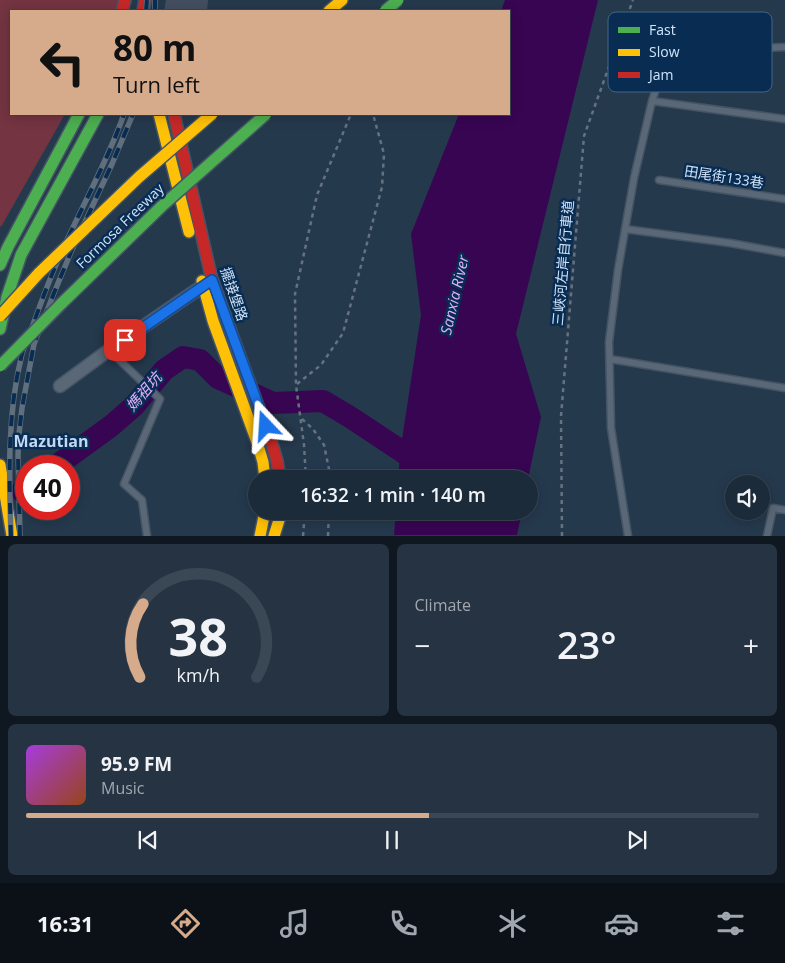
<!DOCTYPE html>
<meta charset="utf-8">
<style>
:root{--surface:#1c2b3a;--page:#253342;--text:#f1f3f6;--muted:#a0a7af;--line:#3a4754;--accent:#d6ab8b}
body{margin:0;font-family:"Open Sans","Noto Sans TC",sans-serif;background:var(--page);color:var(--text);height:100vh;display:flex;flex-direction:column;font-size:19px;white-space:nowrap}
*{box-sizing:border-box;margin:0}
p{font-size:16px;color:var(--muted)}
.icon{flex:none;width:28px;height:28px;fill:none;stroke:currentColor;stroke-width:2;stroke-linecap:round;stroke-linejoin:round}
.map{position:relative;height:536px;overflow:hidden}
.side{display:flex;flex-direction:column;gap:8px;padding:8px;background:#0f1820;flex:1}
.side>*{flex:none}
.top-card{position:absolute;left:10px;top:10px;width:500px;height:105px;border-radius:0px;box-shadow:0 2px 12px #0003,0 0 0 1px var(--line);background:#d6ab8b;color:#111;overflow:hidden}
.fabs{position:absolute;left:725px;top:475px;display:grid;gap:10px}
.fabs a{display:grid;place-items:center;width:45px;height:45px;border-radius:50%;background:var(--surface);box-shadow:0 2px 12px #0003,0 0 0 1px var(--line);font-size:25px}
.speed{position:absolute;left:15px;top:455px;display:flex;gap:10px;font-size:25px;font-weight:700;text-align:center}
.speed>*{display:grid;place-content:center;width:65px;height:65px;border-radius:50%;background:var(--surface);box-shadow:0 2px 12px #0003,0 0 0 1px var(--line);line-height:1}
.speed .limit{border:8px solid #d22;background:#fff;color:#111}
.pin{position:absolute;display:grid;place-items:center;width:42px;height:42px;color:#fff;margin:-21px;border-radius:10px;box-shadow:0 2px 8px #0006}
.me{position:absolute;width:55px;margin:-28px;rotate:340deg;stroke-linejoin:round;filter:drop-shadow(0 0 4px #0008)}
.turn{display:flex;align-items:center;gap:18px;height:105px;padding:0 20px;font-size:22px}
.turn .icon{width:65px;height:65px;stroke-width:2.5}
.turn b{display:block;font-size:35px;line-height:42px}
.big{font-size:38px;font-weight:600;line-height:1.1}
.side .tile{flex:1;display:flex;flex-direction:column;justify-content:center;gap:8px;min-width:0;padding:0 18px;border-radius:8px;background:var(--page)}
.side .dial{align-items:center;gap:0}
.dial svg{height:130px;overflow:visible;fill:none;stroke:var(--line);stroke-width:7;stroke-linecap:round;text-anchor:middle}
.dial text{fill:var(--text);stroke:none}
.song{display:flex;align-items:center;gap:15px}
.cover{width:60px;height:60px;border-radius:8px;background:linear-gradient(135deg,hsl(280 70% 55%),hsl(20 70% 35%))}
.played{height:5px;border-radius:2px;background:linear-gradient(90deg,var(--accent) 55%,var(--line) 55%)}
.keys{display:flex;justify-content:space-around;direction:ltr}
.heat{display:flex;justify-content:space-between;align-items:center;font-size:28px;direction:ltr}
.side .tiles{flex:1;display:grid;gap:8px;grid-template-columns:1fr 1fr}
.tile:last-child{grid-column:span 2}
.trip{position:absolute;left:248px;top:470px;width:290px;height:50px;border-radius:25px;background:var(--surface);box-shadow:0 2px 12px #0003,0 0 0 1px var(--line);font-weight:600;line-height:50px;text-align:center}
.menu{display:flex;height:80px;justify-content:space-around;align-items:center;background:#0b1117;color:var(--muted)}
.menu .icon{width:35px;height:35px}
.menu .current{color:var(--accent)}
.menu b{font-size:22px;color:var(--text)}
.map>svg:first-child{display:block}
</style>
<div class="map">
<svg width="785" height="536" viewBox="0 0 785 536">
<rect width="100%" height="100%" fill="#25394d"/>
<path fill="#743442" d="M 0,0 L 120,0 L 115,11 L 11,11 L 11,114 L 65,114 L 1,227 L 0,226 Z"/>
<path fill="#380552" d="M 505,0 L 598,0 L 516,334 L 541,417 L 528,479 L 398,479 L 401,446 L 421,315 L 411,234 L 459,114 L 509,114 L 509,11 L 501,11 Z
M 396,511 L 522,511 L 517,535 L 394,535 Z"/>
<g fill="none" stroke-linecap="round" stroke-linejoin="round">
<path stroke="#380552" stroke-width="22" d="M 56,466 L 111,426 L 134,406 L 164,370 L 183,357 L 200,360 L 218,378 L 273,403 L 323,401 L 350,417 L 424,466
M 22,491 L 26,488"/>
</g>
<path fill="#434f61" d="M 166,0 L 208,0 L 207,11 L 164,11 Z"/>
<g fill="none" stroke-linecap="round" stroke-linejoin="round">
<g stroke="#445465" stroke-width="9">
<path id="lane" d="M 652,101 L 785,119
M 659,180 L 785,199
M 625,229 L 730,243 L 785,253
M 109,350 L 160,399 L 124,484 L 142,500 L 147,536
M 610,359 L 785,388
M 628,536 L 611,428 L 609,342 L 618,270 L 634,178 L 652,101 L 672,42 L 752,51 L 764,48 L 785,47
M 767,536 L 773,508 L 785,510"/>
</g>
<g stroke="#445465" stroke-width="15">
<path id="street" d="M 60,386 L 109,350 L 210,281"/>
</g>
<g stroke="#445465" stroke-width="14">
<path id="fast" d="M 0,265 L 8,247 L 79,114
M 0,329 L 7,297 L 21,255 L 98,114"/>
</g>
<g stroke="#445465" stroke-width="14">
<path id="slow" d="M 329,11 L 342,0
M 159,114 L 189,232
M 202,281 L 213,321 L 257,442 L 263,462 L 265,479
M 0,465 L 12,536
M 260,536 L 265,511
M 274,536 L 280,517 L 280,511"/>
</g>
<g stroke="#445465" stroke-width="14">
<path id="jam" d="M 122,11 L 125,0
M 143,11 L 145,0
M 174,114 L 212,280 L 272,444 L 277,461 L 280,479"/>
</g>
<path stroke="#657280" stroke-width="2.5" stroke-dasharray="4 4" stroke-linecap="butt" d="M 297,384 L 321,365 L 343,333 L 382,187 L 384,154 L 373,114
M 302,419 L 313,429 L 324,445 L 331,479
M 306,479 L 304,445 L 296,385 L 295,294 L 317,195 L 351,114
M 303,536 L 305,511
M 328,536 L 329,511
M 562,536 L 561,416 L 584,136 L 633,0"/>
<use href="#lane" stroke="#596776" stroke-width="6"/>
<use href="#street" stroke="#596776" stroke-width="12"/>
<use href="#fast" stroke="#4caf50" stroke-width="11"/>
<use href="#slow" stroke="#ffc107" stroke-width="11"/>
<use href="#jam" stroke="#c62828" stroke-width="11"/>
<g stroke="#606f7e" stroke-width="5.5">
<path id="rail" d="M 146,11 L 147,0
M 155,11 L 155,0
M 11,536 C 9,475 7,413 22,354 C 25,344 30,333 34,322 C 44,294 55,265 68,238 C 87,197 109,157 124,114
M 20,536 L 18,455 L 19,434 L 22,408 L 34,344 L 54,293 L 71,252 L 112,164 L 133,114"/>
</g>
<use href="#rail" stroke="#092d52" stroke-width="4" stroke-dasharray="11" stroke-linecap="butt"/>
<g stroke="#445465" stroke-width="14" stroke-linecap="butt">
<path id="fast-bridge" d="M 385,11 L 398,0
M 0,366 L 61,304 L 162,206 L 266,114"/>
</g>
<g stroke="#445465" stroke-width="14" stroke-linecap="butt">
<path id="slow-bridge" d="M 0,316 L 39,273 L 139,177 L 212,114"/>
</g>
<use href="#fast-bridge" stroke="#4caf50" stroke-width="11"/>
<use href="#slow-bridge" stroke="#ffc107" stroke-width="11"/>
</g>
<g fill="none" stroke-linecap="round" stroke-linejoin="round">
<g stroke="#114b97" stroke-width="12">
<path id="route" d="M 125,340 L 212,280 L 266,426"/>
</g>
<use href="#route" stroke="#1a73e8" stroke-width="9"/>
</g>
<g text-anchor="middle" stroke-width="5" stroke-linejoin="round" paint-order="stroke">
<g font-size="14" fill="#d0e4fc" stroke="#092d52">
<text transform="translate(724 177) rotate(9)" y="5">田尾街133巷</text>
<text transform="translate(120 226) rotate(-44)" y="5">Formosa Freeway</text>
<text transform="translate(563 263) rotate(-85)" y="5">三峽河左岸自行車道</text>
<text transform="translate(234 294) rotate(71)" y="5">擺接堡路</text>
</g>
<g font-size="15" font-style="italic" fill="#e1b1fe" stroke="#092d52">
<text transform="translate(455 295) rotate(-77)" y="5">Sanxia River</text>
<text transform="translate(144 392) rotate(-49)" y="5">媽祖坑</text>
</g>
<g font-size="16" font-weight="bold" fill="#c1d9f5" stroke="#092d52">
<text x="51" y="447">Mazutian</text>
</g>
</g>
<rect x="608" y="12" width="164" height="80" rx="8" fill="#092d52" stroke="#456485" stroke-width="1"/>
<rect x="618" y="27" width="22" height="6" fill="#4caf50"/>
<rect x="618" y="49" width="22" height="7" fill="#ffc107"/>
<rect x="618" y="72" width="22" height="6" fill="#c62828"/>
<g font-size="14" fill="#d0e4fc">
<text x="649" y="35">Fast</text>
<text x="649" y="57">Slow</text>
<text x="649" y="80">Jam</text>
</g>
</svg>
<div class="fabs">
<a><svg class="icon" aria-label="sound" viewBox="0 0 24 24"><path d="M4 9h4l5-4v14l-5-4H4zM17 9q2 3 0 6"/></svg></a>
</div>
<div class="speed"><div class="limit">40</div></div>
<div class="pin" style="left:125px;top:340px;background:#d93025"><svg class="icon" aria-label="arrive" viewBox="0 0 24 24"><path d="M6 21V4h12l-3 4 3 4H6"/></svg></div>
<svg class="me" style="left:266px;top:426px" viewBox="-20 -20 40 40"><path d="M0-17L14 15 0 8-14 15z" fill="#1a73e8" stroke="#fff" stroke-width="4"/></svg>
<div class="trip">16:32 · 1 min · 140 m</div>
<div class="top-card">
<div class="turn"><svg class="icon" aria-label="left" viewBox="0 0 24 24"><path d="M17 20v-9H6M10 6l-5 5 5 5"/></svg><div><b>80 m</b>Turn left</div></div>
</div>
</div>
<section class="side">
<div class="tiles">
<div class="tile dial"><svg viewBox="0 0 100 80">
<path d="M14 69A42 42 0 1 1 86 69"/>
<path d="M14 69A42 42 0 0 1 16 24" stroke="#d6ab8b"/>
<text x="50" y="56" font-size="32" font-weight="700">38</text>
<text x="50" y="72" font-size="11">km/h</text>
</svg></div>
<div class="tile"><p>Climate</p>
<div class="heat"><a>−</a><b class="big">23°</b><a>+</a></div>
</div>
<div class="tile">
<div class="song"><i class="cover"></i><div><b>95.9 FM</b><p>Music</p></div></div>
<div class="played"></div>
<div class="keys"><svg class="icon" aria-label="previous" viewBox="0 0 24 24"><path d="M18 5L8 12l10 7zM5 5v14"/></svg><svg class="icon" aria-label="pause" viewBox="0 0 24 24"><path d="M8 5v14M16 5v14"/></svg><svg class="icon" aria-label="next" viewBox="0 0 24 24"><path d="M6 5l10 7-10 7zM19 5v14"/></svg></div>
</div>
</div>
</section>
<nav class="menu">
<b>16:31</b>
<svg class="icon current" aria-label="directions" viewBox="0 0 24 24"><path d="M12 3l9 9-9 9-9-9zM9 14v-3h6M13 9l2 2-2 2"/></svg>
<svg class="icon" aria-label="music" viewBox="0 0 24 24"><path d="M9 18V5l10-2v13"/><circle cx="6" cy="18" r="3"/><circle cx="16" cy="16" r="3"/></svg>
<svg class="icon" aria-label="phone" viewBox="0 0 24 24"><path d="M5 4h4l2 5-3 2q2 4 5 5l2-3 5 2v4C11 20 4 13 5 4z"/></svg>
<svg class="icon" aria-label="climate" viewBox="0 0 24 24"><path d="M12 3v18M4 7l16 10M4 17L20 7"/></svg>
<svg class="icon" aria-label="car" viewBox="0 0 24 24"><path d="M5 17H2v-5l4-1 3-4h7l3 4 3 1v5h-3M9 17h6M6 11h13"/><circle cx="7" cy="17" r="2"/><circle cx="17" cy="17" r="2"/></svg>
<svg class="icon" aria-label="filters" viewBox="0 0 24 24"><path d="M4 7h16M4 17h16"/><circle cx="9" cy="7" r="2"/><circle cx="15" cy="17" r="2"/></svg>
</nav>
